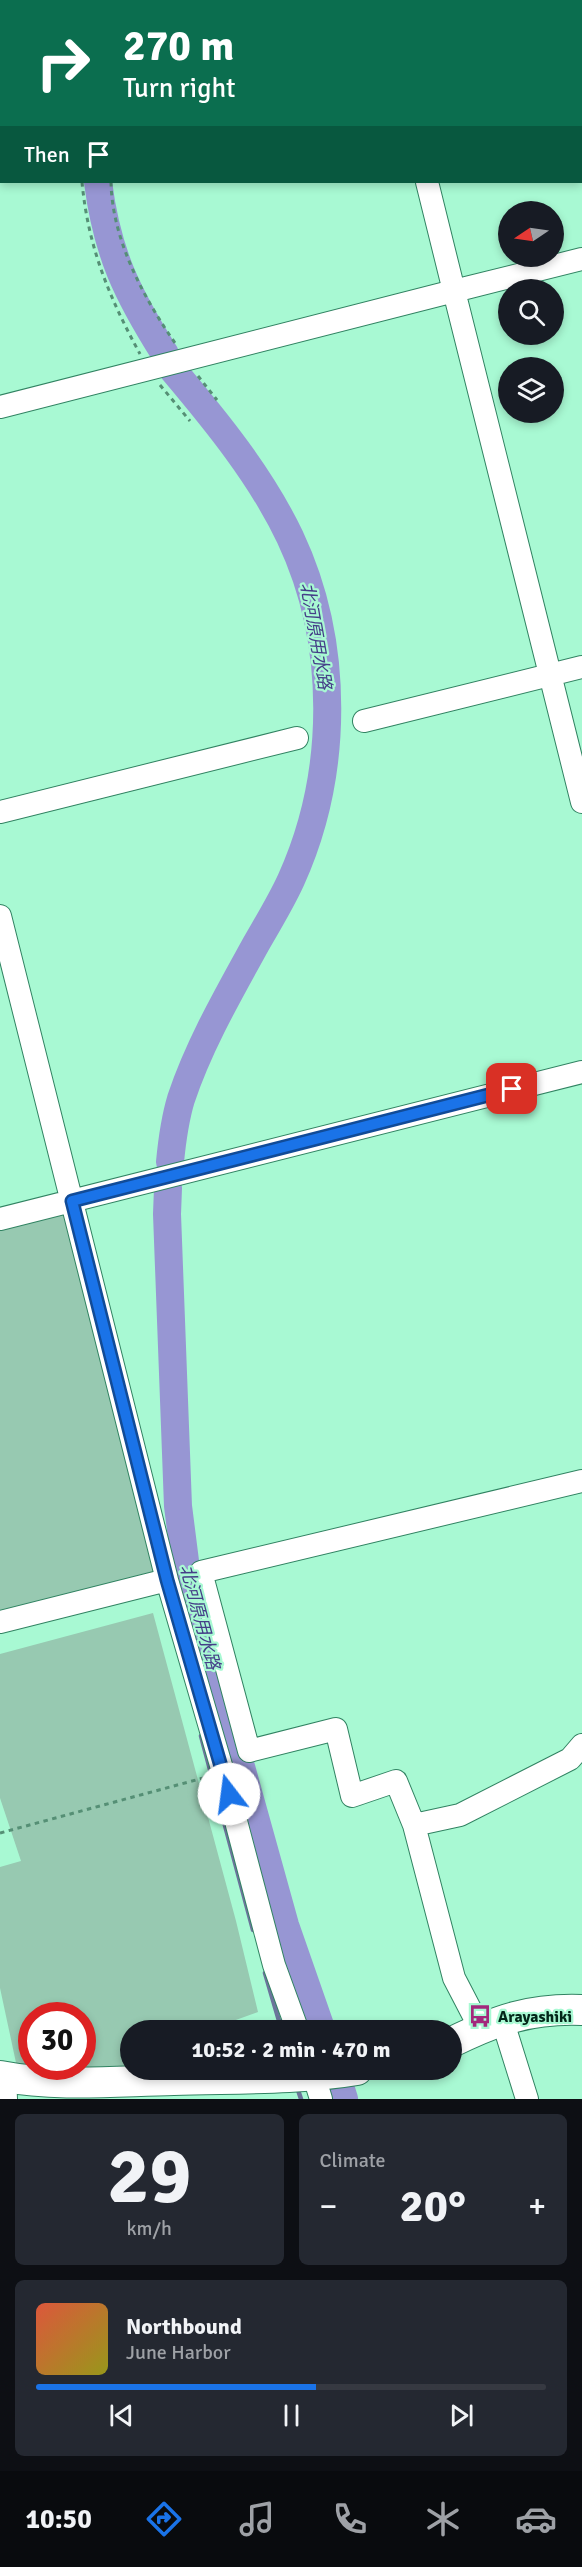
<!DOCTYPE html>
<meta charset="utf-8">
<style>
:root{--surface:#171b24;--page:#242831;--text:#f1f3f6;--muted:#9ea1a6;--line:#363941;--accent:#1a73e8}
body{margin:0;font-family:Signika,"Noto Sans JP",sans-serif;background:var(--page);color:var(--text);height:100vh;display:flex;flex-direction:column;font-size:22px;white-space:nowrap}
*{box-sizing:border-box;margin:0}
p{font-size:20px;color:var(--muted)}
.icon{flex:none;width:33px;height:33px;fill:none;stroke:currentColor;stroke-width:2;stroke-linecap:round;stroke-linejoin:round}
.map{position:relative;height:2099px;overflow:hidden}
.panel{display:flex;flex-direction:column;gap:15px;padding:15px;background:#0d0f14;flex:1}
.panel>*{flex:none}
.hud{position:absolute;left:0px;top:0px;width:582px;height:183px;box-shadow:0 3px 9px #0003;background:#0b6e4f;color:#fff;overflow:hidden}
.needle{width:39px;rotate:257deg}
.buttons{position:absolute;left:498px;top:201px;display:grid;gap:12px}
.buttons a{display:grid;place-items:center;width:66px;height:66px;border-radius:50%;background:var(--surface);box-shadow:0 3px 9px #0003;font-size:30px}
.speed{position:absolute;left:18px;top:2002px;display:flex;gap:12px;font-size:30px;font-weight:700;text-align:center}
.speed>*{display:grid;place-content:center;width:78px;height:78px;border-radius:50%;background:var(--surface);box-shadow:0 3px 9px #0003;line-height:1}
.speed .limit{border:9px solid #d22;background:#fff;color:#111}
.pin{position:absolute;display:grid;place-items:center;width:51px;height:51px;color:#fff;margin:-26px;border-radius:12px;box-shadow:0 3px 9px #0006}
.me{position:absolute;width:66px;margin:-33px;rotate:345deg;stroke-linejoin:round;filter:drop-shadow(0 0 4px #0008)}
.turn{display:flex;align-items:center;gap:21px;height:126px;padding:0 24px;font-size:27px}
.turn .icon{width:78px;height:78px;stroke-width:2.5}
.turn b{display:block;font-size:42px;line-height:51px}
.then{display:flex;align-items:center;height:57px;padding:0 24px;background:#0003;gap:12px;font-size:22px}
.big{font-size:45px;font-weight:700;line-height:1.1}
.panel .card{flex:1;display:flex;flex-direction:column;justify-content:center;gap:9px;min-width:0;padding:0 21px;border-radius:9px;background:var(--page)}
.panel .dial{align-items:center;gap:0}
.dial b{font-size:78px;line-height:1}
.song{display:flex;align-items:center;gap:18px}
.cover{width:72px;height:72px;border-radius:9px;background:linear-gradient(135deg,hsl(10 70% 55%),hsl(60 70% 35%))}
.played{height:6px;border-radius:3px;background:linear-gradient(90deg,var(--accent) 55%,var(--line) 55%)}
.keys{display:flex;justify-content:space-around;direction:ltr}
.heat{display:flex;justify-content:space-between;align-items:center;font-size:33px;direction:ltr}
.panel .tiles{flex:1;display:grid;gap:15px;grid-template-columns:1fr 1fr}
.card:last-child{grid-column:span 2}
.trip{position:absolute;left:120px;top:2020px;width:342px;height:60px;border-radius:30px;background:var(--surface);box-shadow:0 3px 9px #0003;font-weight:700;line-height:60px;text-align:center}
.tabs{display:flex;height:96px;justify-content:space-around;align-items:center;background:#090b0e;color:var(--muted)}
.tabs .icon{width:42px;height:42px}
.tabs .selected{color:var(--accent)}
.tabs b{font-size:27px;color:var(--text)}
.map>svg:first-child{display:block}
</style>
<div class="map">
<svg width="582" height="2099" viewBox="0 0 582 2099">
<rect width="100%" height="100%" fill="#a8f9d3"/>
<path fill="#97c9b1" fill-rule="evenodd" d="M 62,1208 L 156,1573 L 0,1610 L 0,1224 Z
M 153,1613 L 236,1921 L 258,2012 L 205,2031 L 130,2031 L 130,2070 L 18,2072 L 0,1988 L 0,1867 L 21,1861 L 0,1798 L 0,1654 ZM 32,2016 L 82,2016 L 82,2067 L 32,2067 Z"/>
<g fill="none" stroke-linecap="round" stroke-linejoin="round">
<path stroke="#6b749b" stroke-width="4.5" d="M 201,1736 L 253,1930
M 265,1973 L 282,2031
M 297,2087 L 301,2099"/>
<path stroke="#9796d3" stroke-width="28" d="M 128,2 L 128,0
M 98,182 C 107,253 127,294 165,354
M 170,1162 C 172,1141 175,1119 181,1099 C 199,1045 229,993 256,944 C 268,923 281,902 291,880 C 339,774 340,643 290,537 C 261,476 216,421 173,370
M 168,1188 L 167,1214 L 178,1506 L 186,1569 L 285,1925 L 322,2031
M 339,2083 L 344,2099"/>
<g stroke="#318362" stroke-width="24">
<path id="minor" d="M 382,0 L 382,2
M 427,182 L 454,291 L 582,259
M 0,407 L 454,291 L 582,802
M 364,721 L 582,667
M 0,812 L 297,738
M 0,916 L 167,1580 L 223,1772 L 274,1965 L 298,2031
M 0,1219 L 582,1072
M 0,1622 L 167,1580
M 414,1825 L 396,1781 L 352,1796 L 336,1729 L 249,1751 L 201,1572 L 582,1481
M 502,2019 L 527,2099
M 480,2028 L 454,1978 L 414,1825 L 460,1815 L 570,1759 L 582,1745
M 312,2070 L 321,2099
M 5,2077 L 6,2099"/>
</g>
<g stroke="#318362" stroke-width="32">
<path id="major" d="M 452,2042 C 497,2020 531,2008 582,2010
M 0,2076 C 57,2087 116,2081 174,2080 C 235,2078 297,2080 357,2070"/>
</g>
<path stroke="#558f75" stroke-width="3" stroke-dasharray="4.5 4.5" stroke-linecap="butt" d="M 111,2 L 111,0
M 141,2 L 142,0
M 82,182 C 88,247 109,297 140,354
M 111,182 C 112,239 143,297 175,343
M 198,376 L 217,400
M 160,385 L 190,421
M 0,1833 L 207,1777"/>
<use href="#minor" stroke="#fff" stroke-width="22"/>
<use href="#major" stroke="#fff" stroke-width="30"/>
</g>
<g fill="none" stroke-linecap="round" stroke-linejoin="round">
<g stroke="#114b97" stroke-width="15">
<path id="route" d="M 229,1794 L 167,1580 L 72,1201 L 512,1089"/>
</g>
<use href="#route" stroke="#1a73e8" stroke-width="10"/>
</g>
<defs>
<g id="bus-bare" transform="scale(1.8)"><path d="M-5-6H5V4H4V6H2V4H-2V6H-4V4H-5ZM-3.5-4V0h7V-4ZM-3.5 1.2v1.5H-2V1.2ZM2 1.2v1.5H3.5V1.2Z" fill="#a3287c" stroke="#a8f9d3" stroke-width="2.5" paint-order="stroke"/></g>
</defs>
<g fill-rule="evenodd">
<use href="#bus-bare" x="480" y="2016"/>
</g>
<g text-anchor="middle" stroke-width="4.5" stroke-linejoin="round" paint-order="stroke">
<g font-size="16" font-weight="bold" fill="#032619" stroke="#a8f9d3" text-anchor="start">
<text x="498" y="2022">Arayashiki</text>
</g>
<g font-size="18" font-style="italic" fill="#453f88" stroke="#a8f9d3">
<text transform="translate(316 636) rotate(80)" y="6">北河原用水路</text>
<text transform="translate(200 1617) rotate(75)" y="6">北河原用水路</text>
</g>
</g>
</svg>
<div class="buttons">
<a><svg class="needle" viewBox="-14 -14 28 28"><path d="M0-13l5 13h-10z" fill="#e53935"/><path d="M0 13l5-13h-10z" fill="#9ea1a6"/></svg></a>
<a><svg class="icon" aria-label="search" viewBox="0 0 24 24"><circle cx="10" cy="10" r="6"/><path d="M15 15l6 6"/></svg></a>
<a><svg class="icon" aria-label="layers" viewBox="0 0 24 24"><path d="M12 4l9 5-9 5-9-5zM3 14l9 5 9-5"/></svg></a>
</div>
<div class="speed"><div class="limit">30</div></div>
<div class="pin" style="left:512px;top:1089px;background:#d93025"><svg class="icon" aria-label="arrive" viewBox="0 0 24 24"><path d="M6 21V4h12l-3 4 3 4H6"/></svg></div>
<svg class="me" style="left:229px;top:1794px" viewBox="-20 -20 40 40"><circle r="19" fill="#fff"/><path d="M0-13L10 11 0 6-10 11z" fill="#1a73e8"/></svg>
<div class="trip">10:52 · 2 min · 470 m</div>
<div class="hud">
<div class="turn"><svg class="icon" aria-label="right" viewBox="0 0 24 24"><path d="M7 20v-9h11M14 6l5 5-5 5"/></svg><div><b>270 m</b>Turn right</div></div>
<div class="then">Then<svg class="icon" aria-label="arrive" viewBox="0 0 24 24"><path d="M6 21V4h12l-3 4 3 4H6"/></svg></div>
</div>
</div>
<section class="panel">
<div class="tiles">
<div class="card dial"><b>29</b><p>km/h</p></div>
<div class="card"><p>Climate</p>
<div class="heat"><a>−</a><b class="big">20°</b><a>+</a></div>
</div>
<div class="card">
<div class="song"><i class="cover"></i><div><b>Northbound</b><p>June Harbor</p></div></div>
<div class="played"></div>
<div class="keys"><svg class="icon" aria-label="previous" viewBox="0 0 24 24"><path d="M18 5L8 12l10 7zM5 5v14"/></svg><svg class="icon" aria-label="pause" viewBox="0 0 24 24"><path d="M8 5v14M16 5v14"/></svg><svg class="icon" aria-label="next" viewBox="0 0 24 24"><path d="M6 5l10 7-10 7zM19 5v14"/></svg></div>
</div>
</div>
</section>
<nav class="tabs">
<b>10:50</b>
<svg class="icon selected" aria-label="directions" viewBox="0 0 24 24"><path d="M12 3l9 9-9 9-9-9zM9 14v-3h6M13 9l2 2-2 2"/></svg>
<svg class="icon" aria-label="music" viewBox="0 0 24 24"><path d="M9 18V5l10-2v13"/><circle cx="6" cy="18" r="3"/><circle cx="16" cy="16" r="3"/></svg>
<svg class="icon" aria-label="phone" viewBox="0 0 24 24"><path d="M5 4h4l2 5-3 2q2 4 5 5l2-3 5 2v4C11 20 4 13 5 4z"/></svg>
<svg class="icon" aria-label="climate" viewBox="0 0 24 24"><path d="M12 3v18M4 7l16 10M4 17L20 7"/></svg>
<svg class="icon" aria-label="car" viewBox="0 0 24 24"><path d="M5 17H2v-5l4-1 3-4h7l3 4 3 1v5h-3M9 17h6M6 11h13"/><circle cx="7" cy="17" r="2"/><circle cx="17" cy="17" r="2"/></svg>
</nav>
